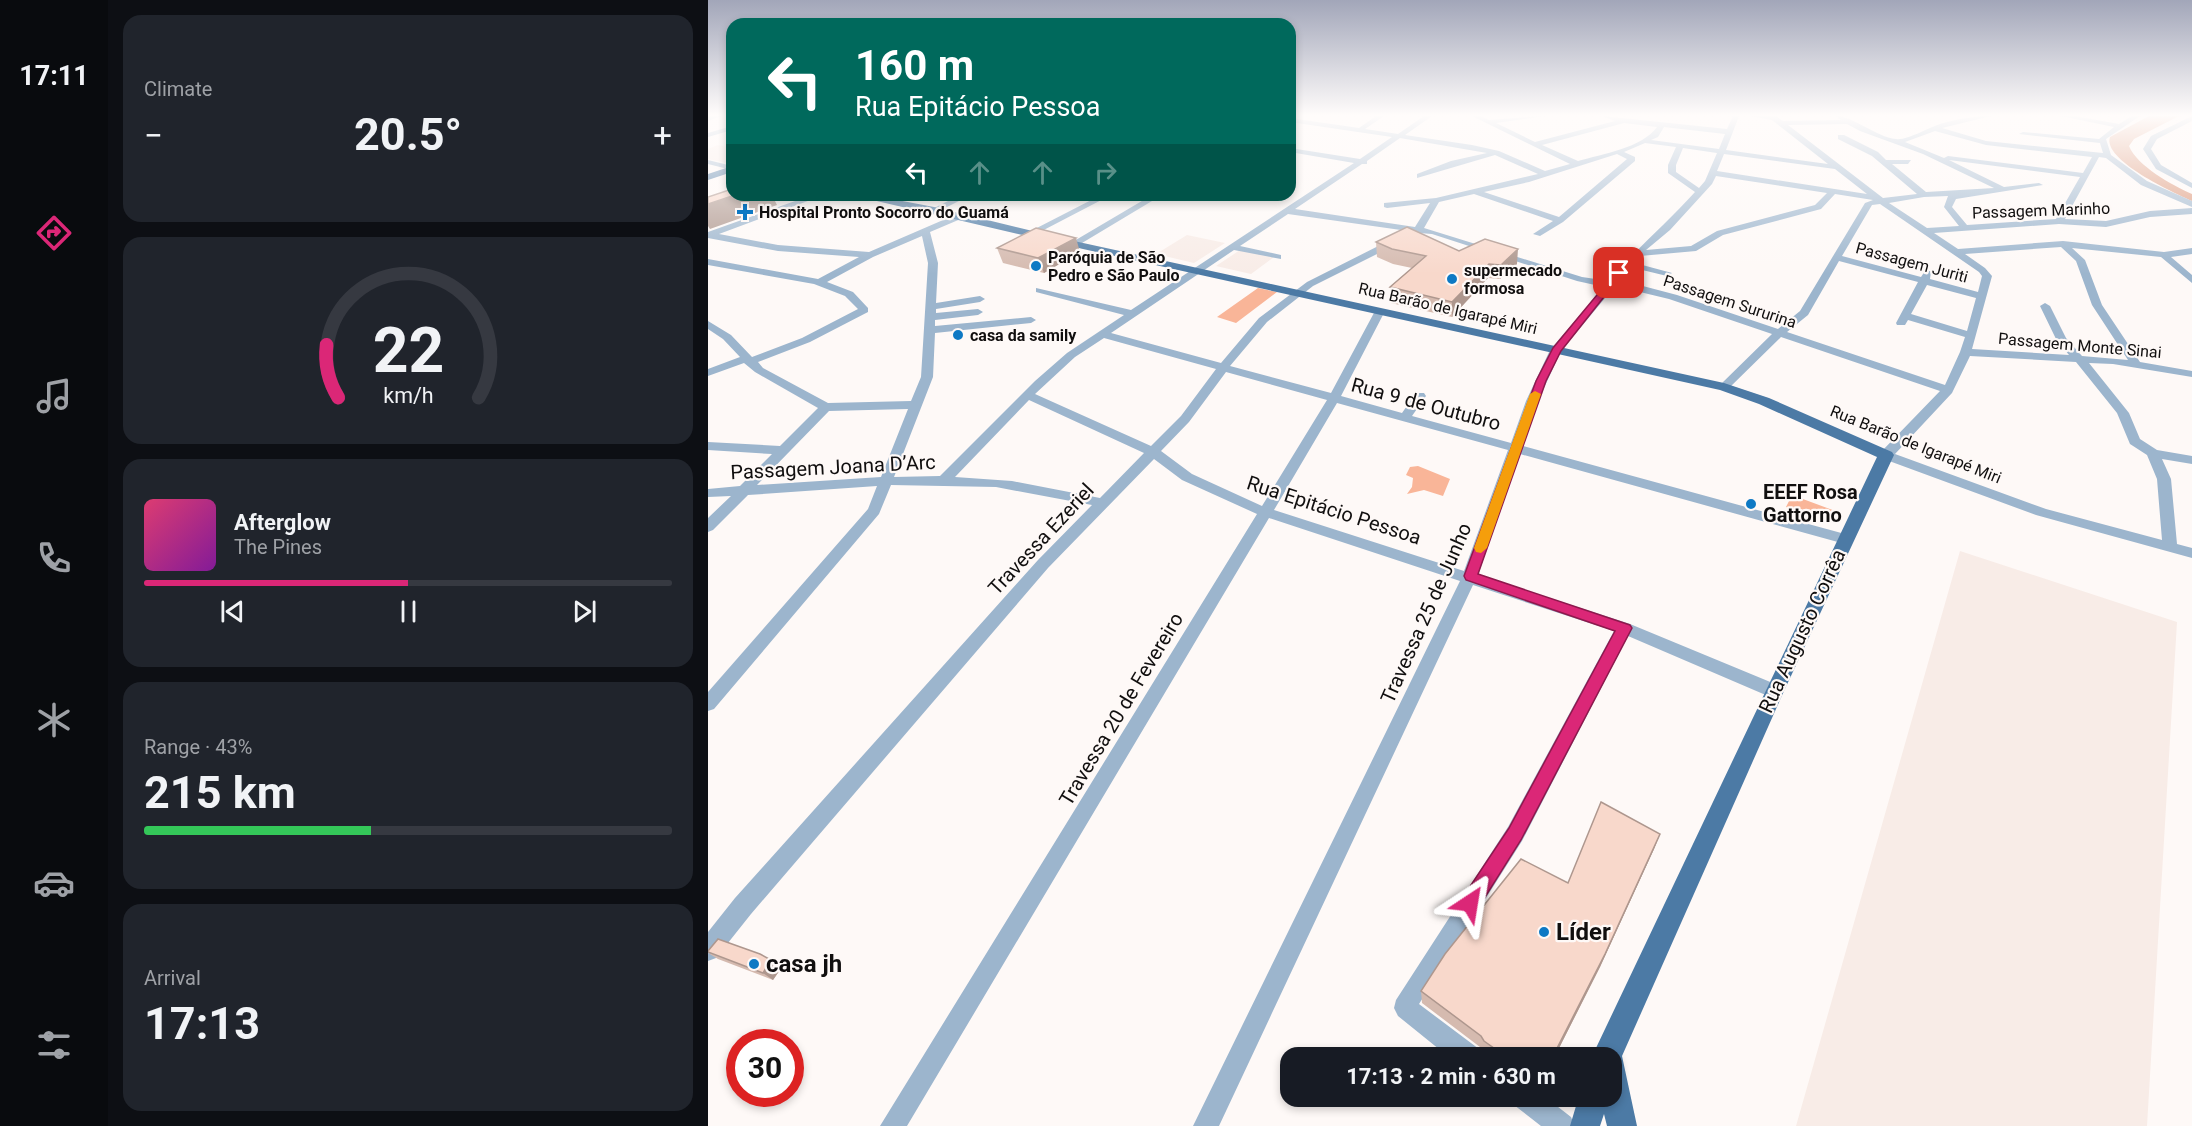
<!DOCTYPE html>
<meta charset="utf-8">
<style>
:root{--surface:#171b24;--page:#20242c;--text:#f1f3f6;--muted:#9ea1a6;--line:#363941;--accent:#db2777}
body{margin:0;font-family:Roboto,sans-serif;background:var(--page);color:var(--text);height:100vh;display:flex;flex-direction:column;font-size:22px;white-space:nowrap}
*{box-sizing:border-box;margin:0}
p{font-size:20px;color:var(--muted)}
.icon{flex:none;width:33px;height:33px;fill:none;stroke:currentColor;stroke-width:2;stroke-linecap:round;stroke-linejoin:round}
.map{position:relative;flex:1;overflow:hidden}
.sheet{display:flex;flex-direction:column;gap:15px;padding:15px;background:#0d0f14;width:600px}
.sheet>*{flex:none}
.hud{position:absolute;left:18px;top:18px;width:570px;height:183px;border-radius:18px;box-shadow:0 3px 9px #0003;background:#00695c;color:#fff;overflow:hidden}
.speed{position:absolute;left:18px;top:1029px;display:flex;gap:12px;font-size:30px;font-weight:700;text-align:center}
.speed>*{display:grid;place-content:center;width:78px;height:78px;border-radius:50%;background:var(--surface);box-shadow:0 3px 9px #0003;line-height:1}
.speed .limit{border:9px solid #d22;background:#fff;color:#111}
.pin{position:absolute;display:grid;place-items:center;width:51px;height:51px;color:#fff;margin:-26px;border-radius:12px;box-shadow:0 3px 9px #0006}
.me{position:absolute;width:66px;margin:-33px;rotate:33deg;stroke-linejoin:round;filter:drop-shadow(0 0 4px #0008)}
.turn{display:flex;align-items:center;gap:21px;height:126px;padding:0 30px;font-size:27px}
.turn .icon{width:78px;height:78px;stroke-width:2.5}
.turn b{display:block;font-size:42px;line-height:51px}
.lanes{display:flex;align-items:center;height:57px;padding:0 30px;background:#0003;justify-content:center;gap:30px;direction:ltr}
.lanes .off{opacity:.35}
.big{font-size:45px;font-weight:700;line-height:1.1}
.sheet .widget{flex:1;display:flex;flex-direction:column;justify-content:center;gap:9px;min-width:0;padding:0 21px;border-radius:18px;background:var(--page)}
.sheet .dial{align-items:center;gap:0}
.dial svg{height:156px;overflow:visible;fill:none;stroke:var(--line);stroke-width:7;stroke-linecap:round;text-anchor:middle}
.dial text{fill:var(--text);stroke:none}
.song{display:flex;align-items:center;gap:18px}
.cover{width:72px;height:72px;border-radius:9px;background:linear-gradient(135deg,hsl(340 70% 55%),hsl(290 70% 35%))}
.played{height:6px;border-radius:3px;background:linear-gradient(90deg,var(--accent) 50%,var(--line) 50%)}
.keys{display:flex;justify-content:space-around;direction:ltr}
.heat{display:flex;justify-content:space-between;align-items:center;font-size:33px;direction:ltr}
.charge{height:9px;border-radius:4px;background:linear-gradient(90deg,#34c759 43%,var(--line) 0)}
.trip{position:absolute;left:572px;top:1047px;width:342px;height:60px;border-radius:18px;background:var(--surface);box-shadow:0 3px 9px #0003;font-weight:700;line-height:60px;text-align:center}
main{display:flex;flex:1;min-height:0}
.dock{display:flex;flex-direction:column;width:108px;justify-content:space-around;align-items:center;background:#090b0e;color:var(--muted)}
.dock .icon{width:42px;height:42px}
.dock .selected{color:var(--accent)}
.dock b{font-size:27px;color:var(--text)}
.map>svg:first-child{display:block}
</style>
<main>
<nav class="dock">
<b>17:11</b>
<svg class="icon selected" aria-label="directions" viewBox="0 0 24 24"><path d="M12 3l9 9-9 9-9-9zM9 14v-3h6M13 9l2 2-2 2"/></svg>
<svg class="icon" aria-label="music" viewBox="0 0 24 24"><path d="M9 18V5l10-2v13"/><circle cx="6" cy="18" r="3"/><circle cx="16" cy="16" r="3"/></svg>
<svg class="icon" aria-label="phone" viewBox="0 0 24 24"><path d="M5 4h4l2 5-3 2q2 4 5 5l2-3 5 2v4C11 20 4 13 5 4z"/></svg>
<svg class="icon" aria-label="climate" viewBox="0 0 24 24"><path d="M12 3v18M4 7l16 10M4 17L20 7"/></svg>
<svg class="icon" aria-label="car" viewBox="0 0 24 24"><path d="M5 17H2v-5l4-1 3-4h7l3 4 3 1v5h-3M9 17h6M6 11h13"/><circle cx="7" cy="17" r="2"/><circle cx="17" cy="17" r="2"/></svg>
<svg class="icon" aria-label="filters" viewBox="0 0 24 24"><path d="M4 7h16M4 17h16"/><circle cx="9" cy="7" r="2"/><circle cx="15" cy="17" r="2"/></svg>
</nav>
<section class="sheet">
<div class="widget"><p>Climate</p>
<div class="heat"><a>−</a><b class="big">20.5°</b><a>+</a></div>
</div>
<div class="widget dial"><svg viewBox="0 0 100 80">
<path d="M14 69A42 42 0 1 1 86 69"/>
<path d="M14 69A42 42 0 0 1 8 42" stroke="#db2777"/>
<text x="50" y="56" font-size="32" font-weight="700">22</text>
<text x="50" y="72" font-size="11">km/h</text>
</svg></div>
<div class="widget">
<div class="song"><i class="cover"></i><div><b>Afterglow</b><p>The Pines</p></div></div>
<div class="played"></div>
<div class="keys"><svg class="icon" aria-label="previous" viewBox="0 0 24 24"><path d="M18 5L8 12l10 7zM5 5v14"/></svg><svg class="icon" aria-label="pause" viewBox="0 0 24 24"><path d="M8 5v14M16 5v14"/></svg><svg class="icon" aria-label="next" viewBox="0 0 24 24"><path d="M6 5l10 7-10 7zM19 5v14"/></svg></div>
</div>
<div class="widget"><p>Range · 43%</p><b class="big">215 km</b><div class="charge"></div></div>
<div class="widget"><p>Arrival</p><b class="big">17:13</b></div>
</section>
<div class="map">
<svg width="1484" height="1126" viewBox="0 0 1484 1126">
<rect width="100%" height="100%" fill="#fef9f7"/>
<path fill="#f8ece7" d="M 10,145 L 24,148 L 24,164 L 0,159 L 0,149 Z
M 479,235 L 517,243 L 486,263 L 448,254 Z
M 532,250 L 566,257 L 543,274 L 508,266 Z
M 1252,551 L 1469,622 L 1439,1126 L 1088,1126 Z"/>
<path fill="#f9b598" d="M 550,288 L 569,292 L 528,323 L 509,317 Z
M 710,466 L 742,479 L 735,496 L 716,490 L 699,494 L 704,487 L 705,478 L 698,475 L 702,467 Z
M 1084,495 L 1130,512 L 1125,521 L 1078,507 Z"/>
<path fill="#da9273" d="M 1441,116 L 1471,116 L 1426,139 L 1421,146 C 1429,166 1464,185 1484,194 L 1484,201 C 1466,193 1394,160 1402,137 Z"/>
<g fill="none" stroke-linecap="round" stroke-linejoin="round">
<path fill="#9cb5cd" fill-rule="evenodd" d="M 3,116 L 13,116 L 0,121 L 0,117 Z
M 668,116 L 676,116 L 657,129 L 690,134 L 716,116 L 724,116 L 697,135 L 764,145 L 791,151 L 837,171 L 862,164 L 764,116 L 772,116 L 781,120 L 837,116 L 788,123 L 827,142 L 907,121 L 894,116 L 1019,129 L 1025,116 L 1031,116 L 1018,150 L 1120,164 L 1064,120 L 1043,116 L 1068,116 L 1075,121 L 1133,120 L 1128,116 C 1145,116 1168,137 1188,139 C 1198,141 1222,127 1232,124 C 1248,119 1267,116 1283,116 L 1234,128 L 1278,141 L 1395,153 L 1392,143 L 1311,134 L 1315,132 L 1391,139 L 1406,127 L 1353,116 L 1367,116 L 1411,124 L 1424,116 L 1432,116 L 1398,139 L 1403,155 L 1439,181 L 1484,201 L 1484,207 L 1433,185 L 1398,158 L 1391,157 L 1357,219 L 1398,221 L 1442,211 L 1484,208 L 1484,214 L 1442,217 L 1398,227 L 1351,224 L 1226,233 L 1250,249 L 1355,241 L 1456,252 L 1484,248 L 1484,254 L 1463,257 L 1484,275 L 1484,283 L 1453,257 L 1364,248 L 1377,260 L 1394,305 L 1432,362 L 1484,371 L 1484,377 L 1405,364 L 1381,363 L 1421,413 L 1432,439 L 1449,450 L 1484,456 L 1484,464 L 1454,459 L 1463,479 L 1469,544 L 1484,548 L 1484,558 L 1328,515 L 1173,458 L 1171,455 L 1173,452 L 1232,391 L 1073,337 L 1020,389 L 1012,389 L 1012,385 L 1064,334 L 961,299 L 907,286 L 853,351 L 830,401 L 815,446 L 1137,534 L 1144,539 L 1137,544 L 812,454 L 770,575 L 922,624 L 1072,686 L 1075,691 L 1072,696 L 1066,698 L 1060,696 L 920,636 L 814,841 L 711,1004 L 771,1049 L 774,1058 L 742,1058 L 690,1016 L 686,1008 L 688,1000 L 800,827 L 906,631 L 765,585 L 511,1126 L 485,1126 L 752,581 L 561,518 L 199,1126 L 172,1126 L 549,514 L 474,480 L 446,459 L 340,568 L 43,914 L 8,958 L 0,961 L 0,932 L 27,898 L 330,560 L 384,505 L 288,487 L 183,485 L 171,514 L 6,709 L 0,711 L 0,692 L 160,509 L 169,486 L 40,495 L 5,530 L 0,532 L 0,518 L 23,496 L 0,497 L 0,489 L 32,486 L 64,454 L 0,450 L 0,442 L 72,446 L 110,408 L 47,372 L 36,363 L 0,376 L 0,369 L 32,357 L 15,339 L 0,329 L 0,321 L 23,335 L 44,357 L 94,338 L 150,309 L 137,296 L 106,284 L 0,265 L 0,259 L 110,279 L 151,257 L 70,251 L 0,238 L 0,232 L 104,195 L 116,195 L 11,234 L 70,245 L 161,252 L 249,214 L 255,214 L 255,218 L 222,232 L 230,263 L 228,303 L 272,296 L 277,299 L 272,302 L 228,309 L 228,313 L 270,309 L 275,312 L 270,315 L 227,320 L 227,326 L 323,317 L 328,320 L 323,323 L 227,333 L 225,377 L 186,477 L 232,476 L 327,381 L 359,353 L 416,315 L 328,292 L 328,288 L 423,310 L 646,163 L 582,152 L 582,148 L 652,159 L 684,137 L 582,122 L 582,118 L 651,128 ZM 916,123 L 949,127 C 934,148 894,154 870,161 L 834,145 ZM 1139,124 L 1152,131 L 1215,154 L 1286,188 L 1218,192 L 1184,164 L 1200,164 L 1203,160 L 1178,160 L 1170,152 L 1136,135 L 1130,135 L 1130,139 L 1164,156 L 1209,194 L 1175,198 L 1080,125 ZM 956,127 L 1017,134 L 1011,149 L 943,140 L 950,137 ZM 1227,131 L 1278,145 L 1384,157 L 1375,173 L 1240,156 L 1236,158 L 1197,142 ZM 692,138 L 779,153 L 743,161 L 709,174 L 709,178 L 787,155 L 830,174 L 728,198 L 676,203 L 676,207 L 679,208 L 722,203 L 707,227 L 587,209 L 654,164 L 659,164 L 659,161 ZM 937,143 L 968,147 L 960,165 L 960,173 L 987,192 C 959,223 928,249 901,281 L 874,277 L 716,228 L 731,202 L 766,194 L 845,221 L 825,234 L 832,236 L 855,222 L 927,161 L 927,157 L 916,152 ZM 975,148 L 1009,153 L 997,181 L 991,188 L 968,172 L 968,165 ZM 909,154 L 919,159 L 851,217 L 776,192 L 821,182 ZM 1016,154 L 1127,169 L 1159,194 L 1009,171 ZM 1241,160 L 1372,177 L 1348,219 L 1259,225 L 1244,207 L 1248,199 L 1335,185 L 1331,183 L 1296,187 ZM 1008,176 L 1119,193 L 1107,205 L 1009,231 L 983,246 L 938,250 L 962,230 L 1004,184 ZM 1127,194 L 1165,200 L 1157,203 L 1092,311 L 1070,329 L 969,295 L 912,280 L 922,267 L 959,276 L 964,273 L 927,263 L 932,256 L 988,251 L 1015,235 L 1113,209 ZM 1216,197 L 1240,196 L 1236,207 L 1251,226 L 1219,228 L 1181,203 ZM 1172,204 L 1271,272 L 1274,276 L 1270,292 L 1222,279 L 1223,271 L 1217,271 L 1213,277 L 1134,256 L 1164,205 ZM 580,214 L 700,231 L 599,282 L 551,318 L 513,363 L 403,333 L 526,250 L 573,259 L 573,255 L 532,246 ZM 711,233 L 724,234 L 869,281 L 896,287 L 842,350 L 818,401 L 803,443 L 704,416 L 718,396 L 716,393 L 708,393 L 694,413 L 633,396 L 677,311 L 676,309 L 667,311 L 623,393 L 522,366 L 559,322 L 605,286 ZM 214,236 L 220,263 L 213,377 L 203,401 L 120,403 L 55,368 L 50,362 L 102,342 L 160,312 L 160,308 L 145,292 L 119,282 L 165,257 ZM 1353,247 L 1368,261 L 1384,305 L 1420,360 L 1374,356 L 1358,338 L 1342,306 L 1337,303 L 1332,306 L 1348,339 L 1361,355 L 1264,349 L 1284,276 L 1277,268 L 1257,254 ZM 1131,261 L 1210,282 L 1188,323 L 1189,325 L 1197,325 L 1200,320 L 1257,337 L 1252,352 L 1237,385 L 1079,332 L 1100,315 ZM 1219,285 L 1268,298 L 1259,331 L 1203,314 ZM 396,338 L 508,369 L 473,416 L 443,446 L 327,394 L 367,357 ZM 1262,356 L 1368,362 L 1409,413 L 1422,444 L 1439,455 L 1449,479 L 1454,540 L 1338,509 L 1187,454 L 1244,393 ZM 518,372 L 619,400 L 554,506 L 484,474 L 453,451 L 481,422 ZM 321,400 L 436,453 L 392,498 L 304,481 L 247,477 ZM 629,403 L 800,450 L 756,571 L 566,510 ZM 200,409 L 173,477 L 49,485 L 121,411 Z
M 1484,116 L 1484,121 L 1449,139 L 1443,149 L 1453,165 L 1484,183 L 1484,188 L 1448,169 L 1435,149 L 1443,136 Z
M 24,126 L 24,130 L 0,137 L 0,133 Z
M 0,160 L 24,166 L 24,170 L 0,164 Z
M 252,195 L 263,195 L 229,212 L 222,210 Z
M 393,195 L 403,195 L 328,234 L 321,232 Z
M 444,195 L 454,195 L 369,246 L 361,244 Z
M 803,1096 L 836,1096 L 863,1117 L 867,1126 L 833,1126 L 806,1105 Z"/>
<path fill="#4c7aa5" fill-rule="evenodd" d="M 24,166 L 24,172 L 0,180 L 0,174 Z
M 143,195 L 163,195 L 226,207 L 366,241 L 1016,383 L 1061,398 L 1184,452 L 1186,455 L 1076,691 L 914,1056 L 929,1126 L 899,1126 L 896,1114 L 892,1126 L 862,1126 L 871,1096 L 903,1096 L 903,1058 L 884,1058 L 888,1048 L 1169,457 L 1051,404 L 1012,390 L 366,247 Z"/>
</g>
<path fill="#d5baaf" d="M 668,242 L 751,251 L 809,264 L 792,279 L 780,278 L 744,317 L 683,303 L 682,287 L 704,268 L 685,264 L 669,257 Z
M 289,248 L 372,252 L 336,273 L 295,263 Z
M 952,834 L 946,849 L 892,967 L 846,1058 L 782,1058 L 774,1052 L 772,1047 L 714,1003 L 713,991 Z
M 0,953 L 74,967 L 65,980 L 10,959 Z"/>
<path fill="#ae978e" d="M 27,195 L 64,195 L 69,205 L 2,229 L 0,226 L 0,204 Z
M 368,238 L 372,252 L 336,273 L 330,258 Z
M 810,249 L 809,264 L 792,279 L 793,265 Z
M 781,264 L 780,278 L 744,317 L 744,302 Z
M 952,834 L 946,849 L 892,967 L 846,1058 L 844,1058 Z
M 63,960 L 74,967 L 65,980 L 55,973 Z"/>
<path fill="#f8d8cb" stroke="#ae978e" stroke-width="1.5" d="M 24,189 L 24,195 L 27,195 L 0,204 L 0,197 Z
M 699,227 L 751,251 L 777,239 L 810,249 L 793,265 L 781,264 L 744,302 L 682,287 L 718,256 L 684,249 L 668,242 Z
M 328,228 L 368,238 L 330,258 L 289,248 Z
M 893,802 L 952,834 L 897,954 L 844,1058 L 800,1058 L 776,1041 L 773,1036 L 713,991 L 737,954 L 813,859 L 860,883 Z
M 10,939 L 52,954 L 63,960 L 55,973 L 0,952 L 0,951 Z"/>
<linearGradient id="sky" x2="0" y2="1"><stop stop-color="#a2a6b9"/><stop offset="0.42" stop-color="#fffcfb"/><stop offset="1" stop-color="#fffcfb" stop-opacity="0"/></linearGradient>
<rect width="1484" height="274" fill="url(#sky)"/>
<path fill="#db2777" stroke="#8e194d" stroke-width="1.5" d="M 908,272 L 915,273 L 853,351 L 838,381 L 770,574 L 922,625 L 924,628 L 813,840 L 769,910 L 762,913 L 755,910 L 753,903 L 755,897 L 801,828 L 907,631 L 758,580 L 756,576 L 828,381 L 845,348 Z"/>
<path fill="#f59e0b" d="M 827,391 L 833,394 L 779,548 L 773,553 L 768,552 L 766,548 L 822,394 Z"/>
<g fill="#0e79c4" stroke="#fef9f7" stroke-width="2">
<path d="M34 203h6v6h6v6h-6v6h-6v-6h-6v-6h6z"/>
<circle cx="328" cy="266" r="6"/>
<circle cx="744" cy="279" r="6"/>
<circle cx="250" cy="335" r="6"/>
<circle cx="1043" cy="504" r="6"/>
<circle cx="836" cy="932" r="6"/>
<circle cx="46" cy="964" r="6"/>
</g>
<g text-anchor="middle" stroke-width="4.5" stroke-linejoin="round" paint-order="stroke">
<g font-size="16" fill="#110f0f" stroke="#fef9f7">
<text transform="translate(1333 210) rotate(-2)" y="6">Passagem Marinho</text>
<text transform="translate(1204 262) rotate(15)" y="6">Passagem Juriti</text>
<text transform="translate(1022 301) rotate(18)" y="6">Passagem Sururina</text>
<text transform="translate(740 308) rotate(13)" y="6">Rua Barão de Igarapé Miri</text>
<text transform="translate(1372 345) rotate(5)" y="6">Passagem Monte Sinai</text>
<text transform="translate(1208 444) rotate(22)" y="6">Rua Barão de Igarapé Miri</text>
</g>
<g font-size="16" font-weight="bold" fill="#110f0f" stroke="#fef9f7" text-anchor="start">
<text x="51" y="218">Hospital Pronto Socorro do Guamá</text>
<text x="340" y="263">Paróquia de São<tspan x="340" dy="18">Pedro e São Paulo</tspan></text>
<text x="756" y="276">supermecado<tspan x="756" dy="18">formosa</tspan></text>
<text x="262" y="341">casa da samily</text>
</g>
<g font-size="20" fill="#110f0f" stroke="#fef9f7">
<text transform="translate(718 404) rotate(15)" y="7">Rua 9 de Outubro</text>
<text transform="translate(125 467) rotate(-3)" y="7">Passagem Joana D’Arc</text>
<text transform="translate(626 510) rotate(18)" y="7">Rua Epitácio Pessoa</text>
<text transform="translate(333 539) rotate(-47)" y="7">Travessa Ezeriel</text>
<text transform="translate(718 613) rotate(-66)" y="7">Travessa 25 de Junho</text>
<text transform="translate(1094 631) rotate(-65)" y="7">Rua Augusto Corrêa</text>
<text transform="translate(413 709) rotate(-59)" y="7">Travessa 20 de Fevereiro</text>
</g>
<g font-size="20" font-weight="bold" fill="#110f0f" stroke="#fef9f7" text-anchor="start">
<text x="1055" y="499">EEEF Rosa<tspan x="1055" dy="23">Gattorno</tspan></text>
</g>
<g font-size="24" font-weight="bold" fill="#110f0f" stroke="#fef9f7" text-anchor="start">
<text x="848" y="940">Líder</text>
<text x="58" y="972">casa jh</text>
</g>
</g>
</svg>
<div class="speed"><div class="limit">30</div></div>
<div class="pin" style="left:911px;top:273px;background:#d93025"><svg class="icon" aria-label="arrive" viewBox="0 0 24 24"><path d="M6 21V4h12l-3 4 3 4H6"/></svg></div>
<svg class="me" style="left:762px;top:903px" viewBox="-20 -20 40 40"><path d="M0-17L14 15 0 8-14 15z" fill="#db2777" stroke="#fff" stroke-width="4"/></svg>
<div class="trip">17:13 · 2 min · 630 m</div>
<div class="hud">
<div class="turn"><svg class="icon" aria-label="left" viewBox="0 0 24 24"><path d="M17 20v-9H6M10 6l-5 5 5 5"/></svg><div><b>160 m</b>Rua Epitácio Pessoa</div></div>
<div class="lanes"><svg class="icon" aria-label="left" viewBox="0 0 24 24"><path d="M17 20v-9H6M10 6l-5 5 5 5"/></svg><svg class="icon off" aria-label="ahead" viewBox="0 0 24 24"><path d="M12 20V5M6 11l6-6 6 6"/></svg><svg class="icon off" aria-label="ahead" viewBox="0 0 24 24"><path d="M12 20V5M6 11l6-6 6 6"/></svg><svg class="icon off" aria-label="right" viewBox="0 0 24 24"><path d="M7 20v-9h11M14 6l5 5-5 5"/></svg></div>
</div>
</div>
</main>
